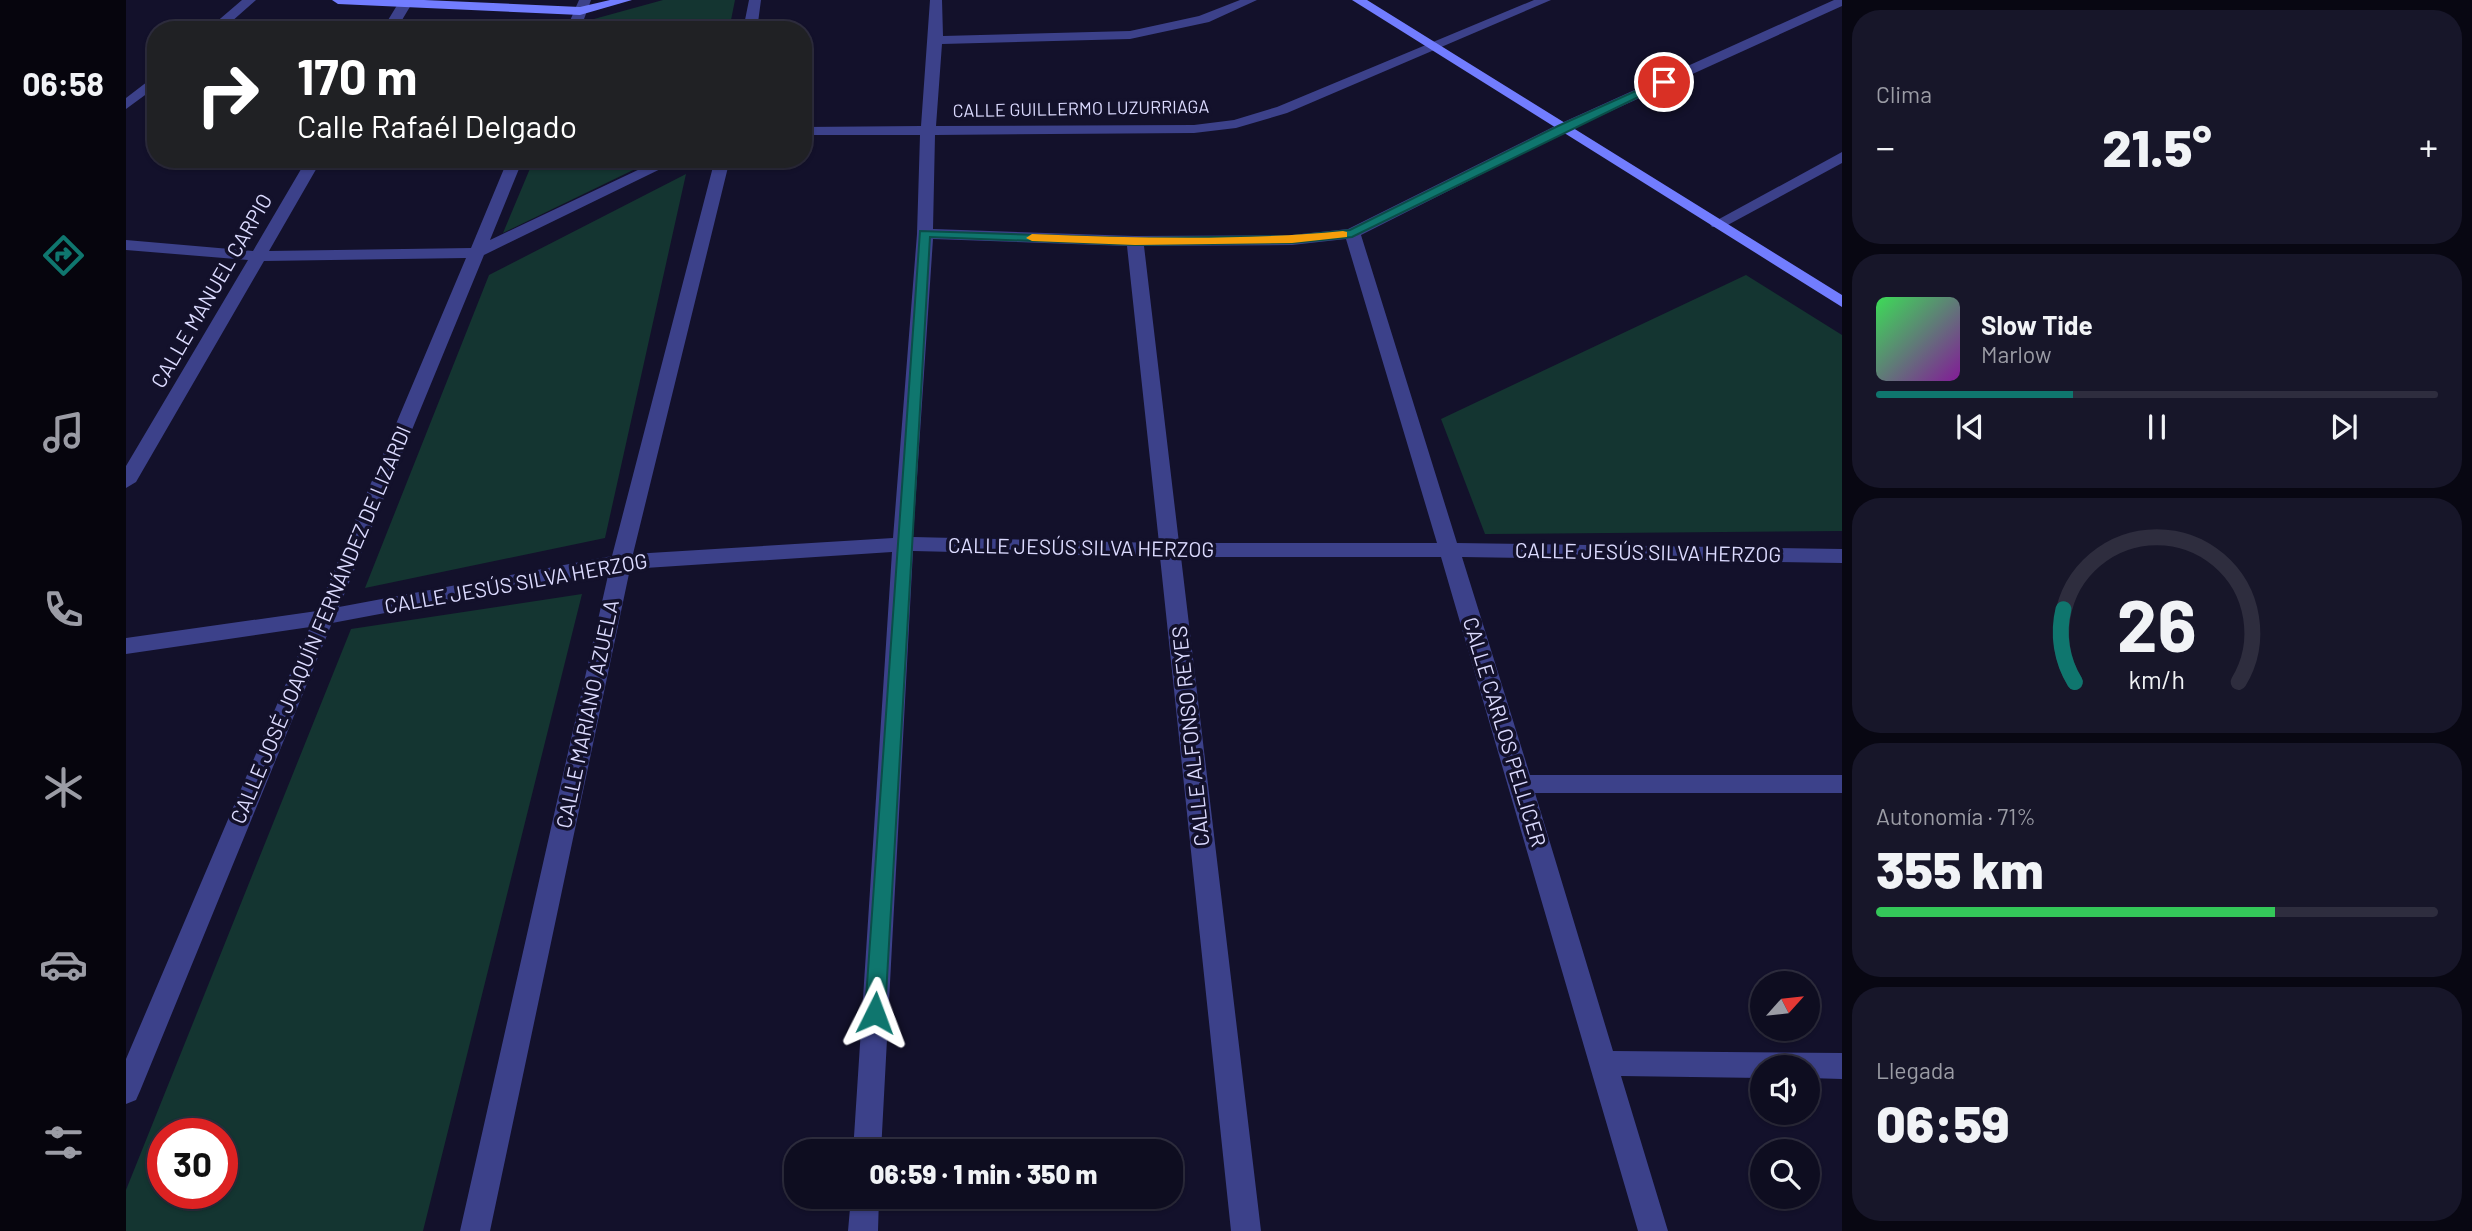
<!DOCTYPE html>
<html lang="es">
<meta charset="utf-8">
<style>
:root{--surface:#0e0d20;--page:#171629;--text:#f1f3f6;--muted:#9b9ca5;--line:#2e2d3e;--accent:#0f766e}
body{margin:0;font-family:Barlow,sans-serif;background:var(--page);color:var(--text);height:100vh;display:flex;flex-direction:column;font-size:26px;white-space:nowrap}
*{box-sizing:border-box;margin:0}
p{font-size:23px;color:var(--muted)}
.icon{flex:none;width:38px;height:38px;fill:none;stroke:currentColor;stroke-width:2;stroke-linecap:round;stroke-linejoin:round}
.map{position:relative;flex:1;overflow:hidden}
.drawer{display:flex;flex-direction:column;gap:10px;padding:10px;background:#080712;width:630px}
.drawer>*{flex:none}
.banner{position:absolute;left:21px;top:21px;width:665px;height:147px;border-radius:28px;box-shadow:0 2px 5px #0004,0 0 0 2px var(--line);background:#202124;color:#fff;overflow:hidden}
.needle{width:46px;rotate:63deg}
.buttons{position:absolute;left:1624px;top:971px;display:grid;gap:14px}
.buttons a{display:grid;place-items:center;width:70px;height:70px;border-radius:50%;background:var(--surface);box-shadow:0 2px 5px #0004,0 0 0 2px var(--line);font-size:35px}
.speed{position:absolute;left:21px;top:1118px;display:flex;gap:14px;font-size:35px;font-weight:700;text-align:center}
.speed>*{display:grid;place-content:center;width:91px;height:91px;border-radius:50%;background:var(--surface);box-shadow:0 2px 5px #0004,0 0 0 2px var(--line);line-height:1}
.speed .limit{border:10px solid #d22;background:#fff;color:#111}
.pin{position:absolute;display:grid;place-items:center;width:60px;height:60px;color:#fff;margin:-30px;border:4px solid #fff;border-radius:50%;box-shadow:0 2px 7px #0007}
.me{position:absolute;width:77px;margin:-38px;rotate:3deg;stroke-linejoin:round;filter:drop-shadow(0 0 5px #0008)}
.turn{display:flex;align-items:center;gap:24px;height:147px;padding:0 35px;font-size:32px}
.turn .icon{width:91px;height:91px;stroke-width:2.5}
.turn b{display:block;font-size:49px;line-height:60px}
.big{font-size:52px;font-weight:800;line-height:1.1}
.drawer .widget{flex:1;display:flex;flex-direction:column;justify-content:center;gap:10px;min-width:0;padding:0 24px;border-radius:28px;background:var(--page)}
.drawer .dial{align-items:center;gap:0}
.dial svg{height:182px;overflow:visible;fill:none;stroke:var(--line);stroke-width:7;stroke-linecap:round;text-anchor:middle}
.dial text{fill:var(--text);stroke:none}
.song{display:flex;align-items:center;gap:21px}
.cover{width:84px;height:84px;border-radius:10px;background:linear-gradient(135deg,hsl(130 70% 55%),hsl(290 70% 35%))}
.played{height:7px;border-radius:4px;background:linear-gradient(90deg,var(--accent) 35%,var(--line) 35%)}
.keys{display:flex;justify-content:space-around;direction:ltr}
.heat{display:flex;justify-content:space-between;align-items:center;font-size:38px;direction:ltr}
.charge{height:10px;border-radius:5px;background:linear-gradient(90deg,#34c759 71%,var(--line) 0)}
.trip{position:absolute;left:658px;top:1139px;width:399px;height:70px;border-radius:28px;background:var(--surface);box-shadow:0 2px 5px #0004,0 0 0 2px var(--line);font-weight:800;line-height:70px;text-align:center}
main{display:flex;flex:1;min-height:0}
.dock{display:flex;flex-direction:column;width:126px;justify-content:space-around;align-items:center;background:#06050d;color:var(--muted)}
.dock .icon{width:49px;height:49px}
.dock .active{color:var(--accent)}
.dock b{font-size:32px;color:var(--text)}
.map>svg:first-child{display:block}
</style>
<main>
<nav class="dock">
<b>06:58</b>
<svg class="icon active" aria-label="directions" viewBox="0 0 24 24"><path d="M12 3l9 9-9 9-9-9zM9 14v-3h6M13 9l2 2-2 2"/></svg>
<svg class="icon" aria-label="music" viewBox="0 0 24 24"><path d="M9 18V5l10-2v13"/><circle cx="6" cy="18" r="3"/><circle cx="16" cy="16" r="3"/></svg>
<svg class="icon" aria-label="phone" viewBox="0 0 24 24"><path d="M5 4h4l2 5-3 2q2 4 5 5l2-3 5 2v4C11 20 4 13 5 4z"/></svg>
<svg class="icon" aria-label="climate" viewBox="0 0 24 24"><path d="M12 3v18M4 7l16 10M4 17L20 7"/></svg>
<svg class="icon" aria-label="car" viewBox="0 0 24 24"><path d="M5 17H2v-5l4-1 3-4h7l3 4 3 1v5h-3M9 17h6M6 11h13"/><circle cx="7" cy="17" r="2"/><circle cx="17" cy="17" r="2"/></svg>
<svg class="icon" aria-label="filters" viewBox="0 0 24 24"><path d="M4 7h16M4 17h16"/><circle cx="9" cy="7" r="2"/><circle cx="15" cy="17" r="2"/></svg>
</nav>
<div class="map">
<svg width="1716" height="1231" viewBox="0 0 1716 1231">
<rect width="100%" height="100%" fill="#13112b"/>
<path fill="#143531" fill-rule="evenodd" d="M 537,0 L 609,0 L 603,30 L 463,30 L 468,19 Z
M 408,159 L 530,159 L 377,233 Z
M 560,174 L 479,538 L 239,588 L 363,275 Z
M 1620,275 L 1716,335 L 1716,531 L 1359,534 L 1315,419 Z
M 456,594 L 297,1231 L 0,1231 L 0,1190 L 225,629 ZM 96,1134 L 96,1194 L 37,1194 L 37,1134 Z"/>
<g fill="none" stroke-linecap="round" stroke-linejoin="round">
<path fill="#3c418a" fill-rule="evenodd" d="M 116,0 L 130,0 L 96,30 L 81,30 Z
M 453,0 L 465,0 L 454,30 L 440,30 Z
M 623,0 L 635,0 L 631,30 L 617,30 Z
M 804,0 L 816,0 L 817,36 L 1004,31 L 1073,16 L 1114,0 L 1131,0 L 1083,22 L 1004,39 L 816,44 L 810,126 L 1068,125 L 1108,120 L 1151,107 L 1408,0 L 1425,0 L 1161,113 L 1110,128 L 1068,133 L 809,135 L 807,229 L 1009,236 L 1166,235 L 1222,229 L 1431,125 L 1708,0 L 1716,0 L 1716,6 L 1441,131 L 1235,235 L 1331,543 L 1716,549 L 1716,563 L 1336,557 L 1404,775 L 1716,775 L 1716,793 L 1409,793 L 1487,1051 L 1716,1053 L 1716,1079 L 1682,1078 L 1682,1068 L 1636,1068 L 1636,1078 L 1495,1076 L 1542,1231 L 1512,1231 L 1315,557 L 1055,557 L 1135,1231 L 1105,1231 L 1034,557 L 787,551 L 755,1152 L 727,1152 L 766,552 L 504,569 L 364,1231 L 334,1231 L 483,571 L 206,623 L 14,1091 L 10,1100 L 0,1104 L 0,1059 L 184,627 L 0,654 L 0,638 L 191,611 L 340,258 L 138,261 L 10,482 L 0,488 L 0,466 L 122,260 L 0,250 L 0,240 L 127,251 L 181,159 L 196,159 L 143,251 L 345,248 L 382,159 L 397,159 L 364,240 L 535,159 L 555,159 L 358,255 L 213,607 L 486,556 L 589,159 L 604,159 L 507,554 L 767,538 L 791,234 L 794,135 L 677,135 L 677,127 L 795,126 ZM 807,239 L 1001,246 L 1033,543 L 787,537 ZM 1220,239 L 1311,543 L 1053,543 L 1018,246 L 1166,245 Z
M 273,2 L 285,5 L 270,30 L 256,30 Z
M 30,75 L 30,87 L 0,109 L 0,98 Z
M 1716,152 L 1716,163 L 1598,227 L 1586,227 L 1584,224 Z
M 725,1197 L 753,1197 L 752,1231 L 722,1231 Z"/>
<path fill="#727dff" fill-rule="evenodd" d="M 206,0 L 298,0 L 454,7 L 484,0 L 506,0 L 454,15 L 212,4 Z
M 1226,0 L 1241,0 L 1716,295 L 1716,307 Z"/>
</g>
<path fill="#0f766e" stroke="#0a4d48" stroke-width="2" d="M 1534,80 L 1543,82 L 1226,237 L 1166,243 L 1009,245 L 804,237 L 759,1013 L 756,1020 L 749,1022 L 742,1020 L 739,1013 L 794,231 L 1009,238 L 1166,236 L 1224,230 L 1432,126 Z"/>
<path fill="#f59e0b" d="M 1217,231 L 1221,232 L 1221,237 L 1166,243 L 1009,245 L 906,241 L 900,238 L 906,234 C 1010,238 1114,241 1217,231 Z"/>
<g text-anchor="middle" stroke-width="7" stroke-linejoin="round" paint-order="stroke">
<g font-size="18" fill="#dcdbff" stroke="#13112b">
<text transform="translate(955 109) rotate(-1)" y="6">CALLE GUILLERMO LUZURRIAGA</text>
</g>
<g font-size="21" fill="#dcdbff" stroke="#13112b">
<text transform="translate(86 291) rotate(-60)" y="7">CALLE MANUEL CARPIO</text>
<text transform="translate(955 548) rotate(1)" y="7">CALLE JESÚS SILVA HERZOG</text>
<text transform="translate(1522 553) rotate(1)" y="7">CALLE JESÚS SILVA HERZOG</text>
<text transform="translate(390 584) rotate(-10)" y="7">CALLE JESÚS SILVA HERZOG</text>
<text transform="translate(195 625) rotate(-67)" y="7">CALLE JOSÉ JOAQUÍN FERNÁNDEZ DE LIZARDI</text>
<text transform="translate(462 714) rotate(-78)" y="7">CALLE MARIANO AZUELA</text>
<text transform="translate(1378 732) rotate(73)" y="7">CALLE CARLOS PELLICER</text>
<text transform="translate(1065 736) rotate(-96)" y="7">CALLE ALFONSO REYES</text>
</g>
</g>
</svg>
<div class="buttons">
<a><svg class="needle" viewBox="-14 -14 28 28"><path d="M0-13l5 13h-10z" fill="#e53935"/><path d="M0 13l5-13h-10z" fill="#9b9ca5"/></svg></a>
<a><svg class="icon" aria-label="sound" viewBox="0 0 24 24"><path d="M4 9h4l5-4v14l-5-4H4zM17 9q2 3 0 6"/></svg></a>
<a><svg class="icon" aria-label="search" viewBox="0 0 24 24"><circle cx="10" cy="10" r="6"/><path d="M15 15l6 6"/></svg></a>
</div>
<div class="speed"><div class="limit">30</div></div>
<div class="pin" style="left:1538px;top:82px;background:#d93025"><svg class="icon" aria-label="arrive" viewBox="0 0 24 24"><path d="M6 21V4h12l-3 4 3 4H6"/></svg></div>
<svg class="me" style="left:749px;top:1013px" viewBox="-20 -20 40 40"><path d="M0-17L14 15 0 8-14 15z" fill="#0f766e" stroke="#fff" stroke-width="4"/></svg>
<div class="trip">06:59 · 1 min · 350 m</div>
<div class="banner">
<div class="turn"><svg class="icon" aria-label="right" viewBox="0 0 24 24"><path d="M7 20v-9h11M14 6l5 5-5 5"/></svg><div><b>170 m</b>Calle Rafaél Delgado</div></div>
</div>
</div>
<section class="drawer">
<div class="widget"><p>Clima</p>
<div class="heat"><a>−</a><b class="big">21.5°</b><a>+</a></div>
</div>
<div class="widget">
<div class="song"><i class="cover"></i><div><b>Slow Tide</b><p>Marlow</p></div></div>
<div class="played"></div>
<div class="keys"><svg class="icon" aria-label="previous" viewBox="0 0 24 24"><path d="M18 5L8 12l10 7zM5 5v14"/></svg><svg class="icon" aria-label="pause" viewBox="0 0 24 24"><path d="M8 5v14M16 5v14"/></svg><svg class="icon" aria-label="next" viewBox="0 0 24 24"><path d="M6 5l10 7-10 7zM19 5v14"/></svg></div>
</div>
<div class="widget dial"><svg viewBox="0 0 100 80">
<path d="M14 69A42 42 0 1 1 86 69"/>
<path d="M14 69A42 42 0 0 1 9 37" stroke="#0f766e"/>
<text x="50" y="56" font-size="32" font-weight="700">26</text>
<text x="50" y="72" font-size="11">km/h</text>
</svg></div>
<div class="widget"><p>Autonomía · 71%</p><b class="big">355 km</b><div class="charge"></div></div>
<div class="widget"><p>Llegada</p><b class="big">06:59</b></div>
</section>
</main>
